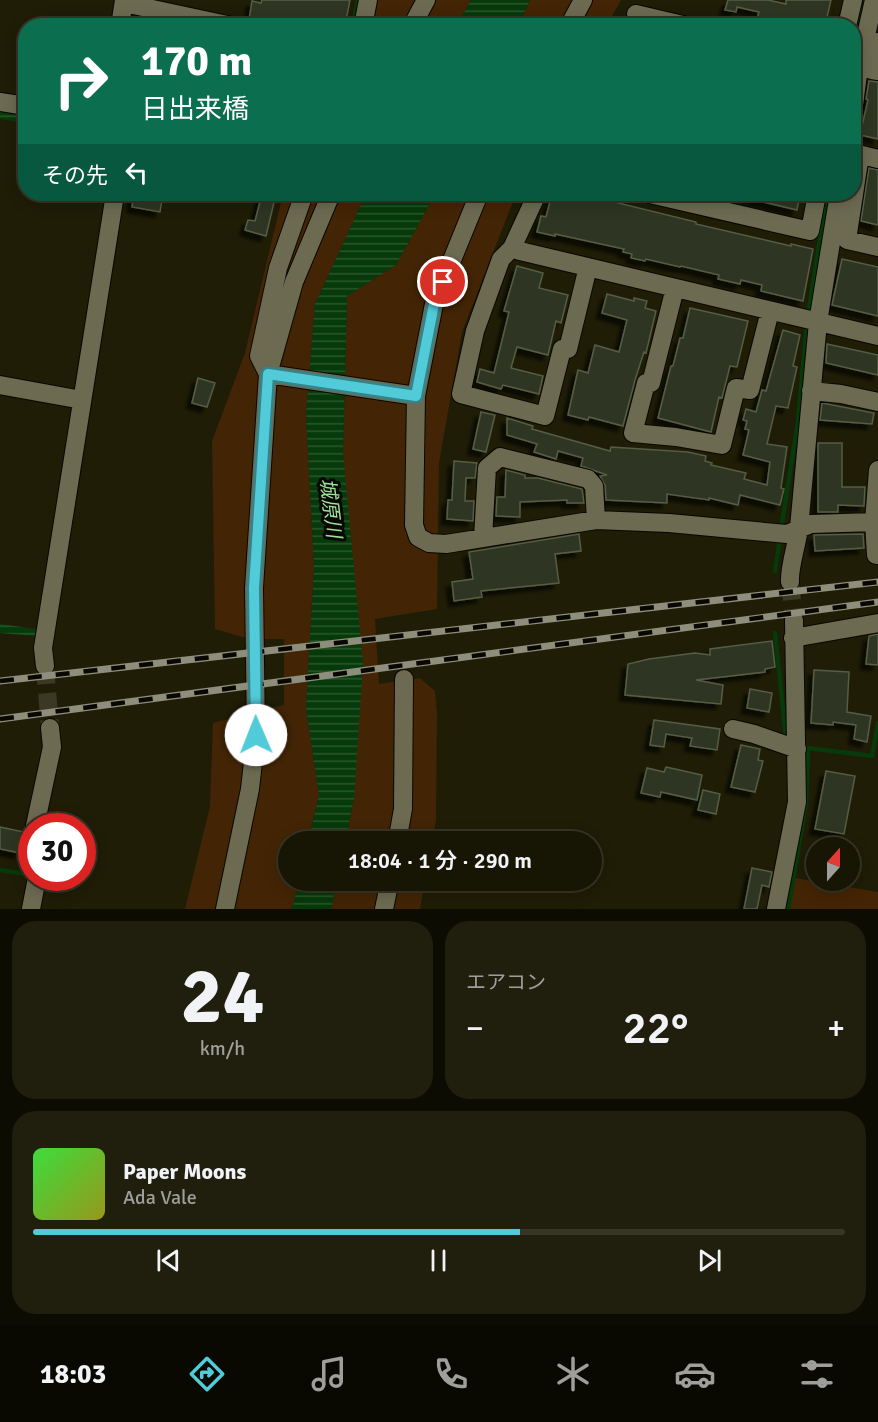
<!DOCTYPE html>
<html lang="ja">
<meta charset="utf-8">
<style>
:root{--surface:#171604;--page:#201f0e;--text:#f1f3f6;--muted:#9e9f9a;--line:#363526;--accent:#52cbd8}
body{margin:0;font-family:Signika,"Noto Sans JP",sans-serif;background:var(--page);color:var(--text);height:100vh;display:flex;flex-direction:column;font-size:22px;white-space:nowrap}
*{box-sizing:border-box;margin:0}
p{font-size:20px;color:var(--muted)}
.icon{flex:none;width:33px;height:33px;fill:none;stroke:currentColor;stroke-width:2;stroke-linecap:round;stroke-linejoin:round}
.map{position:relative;height:909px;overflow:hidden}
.drawer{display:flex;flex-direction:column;gap:12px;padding:12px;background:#0d0c02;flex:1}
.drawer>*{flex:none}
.hud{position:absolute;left:18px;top:18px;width:843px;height:183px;border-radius:24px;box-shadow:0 3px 15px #0003,0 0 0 2px var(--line);background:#0b6e4f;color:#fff;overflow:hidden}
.needle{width:39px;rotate:21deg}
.buttons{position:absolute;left:806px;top:837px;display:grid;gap:12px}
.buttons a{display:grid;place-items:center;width:54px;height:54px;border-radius:50%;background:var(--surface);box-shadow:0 3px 15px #0003,0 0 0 2px var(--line);font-size:30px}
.speed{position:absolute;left:18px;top:813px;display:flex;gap:12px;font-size:30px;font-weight:700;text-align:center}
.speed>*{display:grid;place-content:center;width:78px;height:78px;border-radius:50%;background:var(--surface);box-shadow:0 3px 15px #0003,0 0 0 2px var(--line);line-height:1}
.speed .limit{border:9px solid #d22;background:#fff;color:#111}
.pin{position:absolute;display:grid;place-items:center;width:51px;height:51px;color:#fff;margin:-26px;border:3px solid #fff;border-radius:50%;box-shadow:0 2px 6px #0007}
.me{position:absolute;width:66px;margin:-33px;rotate:359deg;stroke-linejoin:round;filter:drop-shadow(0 0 4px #0008)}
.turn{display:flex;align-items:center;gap:21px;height:126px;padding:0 24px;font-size:27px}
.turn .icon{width:78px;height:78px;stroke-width:2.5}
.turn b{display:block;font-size:42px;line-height:51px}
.then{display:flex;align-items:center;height:57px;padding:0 24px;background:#0003;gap:12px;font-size:22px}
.big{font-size:45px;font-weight:600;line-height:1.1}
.drawer .card{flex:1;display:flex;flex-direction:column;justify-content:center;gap:9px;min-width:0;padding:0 21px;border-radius:24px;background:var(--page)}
.drawer .dial{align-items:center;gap:0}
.dial b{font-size:78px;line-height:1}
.song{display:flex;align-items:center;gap:18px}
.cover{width:72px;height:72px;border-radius:9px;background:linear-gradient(135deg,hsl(120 70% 55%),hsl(60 70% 35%))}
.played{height:6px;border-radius:3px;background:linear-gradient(90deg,var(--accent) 60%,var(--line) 60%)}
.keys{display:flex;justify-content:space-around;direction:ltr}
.heat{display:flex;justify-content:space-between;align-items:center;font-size:33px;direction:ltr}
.drawer .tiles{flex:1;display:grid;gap:12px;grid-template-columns:1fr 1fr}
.card:last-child{grid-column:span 2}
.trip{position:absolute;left:278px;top:831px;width:324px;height:60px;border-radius:30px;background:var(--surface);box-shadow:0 3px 15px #0003,0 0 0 2px var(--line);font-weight:600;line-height:60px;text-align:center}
.menu{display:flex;height:96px;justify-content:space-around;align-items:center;background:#090902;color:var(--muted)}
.menu .icon{width:42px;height:42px}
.menu .active{color:var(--accent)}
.menu b{font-size:27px;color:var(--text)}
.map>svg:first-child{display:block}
</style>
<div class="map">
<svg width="878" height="909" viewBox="0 0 878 909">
<defs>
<pattern id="water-rules" width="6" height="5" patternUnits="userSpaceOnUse" patternTransform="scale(1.5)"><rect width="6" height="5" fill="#063a0a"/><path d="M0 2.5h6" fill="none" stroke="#2a562c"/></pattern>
<filter id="shadow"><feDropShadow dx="-5.5" dy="5.5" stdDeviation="1.5" flood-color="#0009"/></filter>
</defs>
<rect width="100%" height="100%" fill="#1f1d06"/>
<path fill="#432505" d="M 373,0 L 471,0 L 457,25 L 368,26 Z
M 530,0 L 621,0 L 607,25 L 518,26 Z
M 283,194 L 366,194 L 315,304 L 306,413 L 314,567 L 306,708 L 319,795 L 308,841 L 288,842 L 288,880 L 299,881 L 292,909 L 185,909 L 210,806 L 213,723 L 284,705 L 284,639 L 249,639 L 215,629 L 212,441 L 245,353 Z
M 435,194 L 516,194 L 462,332 L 439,463 L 437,609 L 375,619 L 379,684 L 420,678 L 435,691 L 437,714 L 436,820 L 432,841 L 345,842 L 354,799 L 343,453 L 347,296 L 396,265 Z
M 795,878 L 878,892 L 878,909 L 790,909 Z
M 337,881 L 425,881 L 420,909 L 331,909 Z"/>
<path fill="url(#water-rules)" d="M 471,0 L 530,0 L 518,25 L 457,25 Z
M 0,110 L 25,115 L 25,123 L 0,119 Z
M 366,194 L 435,194 L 396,265 L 347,296 L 343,453 L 363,663 L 354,799 L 345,841 L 308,842 L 319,795 L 306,708 L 314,567 L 306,413 L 315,304 Z
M 0,624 L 36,629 L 35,636 L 0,633 Z
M 299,881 L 337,881 L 331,909 L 292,909 Z"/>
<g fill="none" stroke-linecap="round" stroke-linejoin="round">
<path stroke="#063a0a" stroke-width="4.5" d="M 130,26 L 131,19 L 163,26
M 353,26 L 358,0
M 854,41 L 863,0
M 808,315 L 827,194
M 781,530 L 798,421 L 807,324
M 775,571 L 780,538
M 775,633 L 786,738
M 0,870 L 26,874
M 788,909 L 806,803 L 808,748 L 872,756 L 878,723"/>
</g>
<path fill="#2f3621" stroke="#555d46" stroke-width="1.5" filter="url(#shadow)" d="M 262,0 L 350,0 L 345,26 L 276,26 L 249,20 L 252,1 L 261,3 Z
M 728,0 L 768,0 L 786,4 L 786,0 L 831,0 L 825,26 L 786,26 L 757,19 L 759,12 L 737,7 L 736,12 L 725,10 Z
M 869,81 L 878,82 L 878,139 L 860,135 L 868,100 L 866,99 Z
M 869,168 L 878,170 L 878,225 L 861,221 Z
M 134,194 L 163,194 L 160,212 L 132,207 Z
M 262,194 L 276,194 L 266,236 L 245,230 L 248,220 L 255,221 Z
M 552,194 L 595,194 L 602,195 L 602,199 L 696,222 L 696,224 L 791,246 L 791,244 L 813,249 L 803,301 L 761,291 L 762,285 L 741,280 L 740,284 L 718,279 L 719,275 L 681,266 L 680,267 L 646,259 L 645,261 L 631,258 L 632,254 L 623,252 L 624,249 L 555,234 L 555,236 L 537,232 L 541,216 L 546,217 Z
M 748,194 L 800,194 L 797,210 L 747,198 Z
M 842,259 L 878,267 L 878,316 L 832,305 Z
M 517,266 L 543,273 L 539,288 L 568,295 L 561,323 L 556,321 L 548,355 L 517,347 L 511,368 L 543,376 L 539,394 L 503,385 L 501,389 L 477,382 L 480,369 L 494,373 L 509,312 L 504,311 Z
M 607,294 L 634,301 L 634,298 L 647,301 L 645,308 L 656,311 L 646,353 L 644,352 L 635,380 L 623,426 L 589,417 L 588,420 L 568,415 L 578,370 L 588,373 L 595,345 L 619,352 L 627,320 L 602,313 Z
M 690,308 L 748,321 L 737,367 L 730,366 L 722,398 L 719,397 L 711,432 L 658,418 L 671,366 L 673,366 L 680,338 L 683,338 Z
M 783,330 L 800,335 L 793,366 L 797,367 L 788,408 L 776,406 L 767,444 L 787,447 L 781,488 L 784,489 L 780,505 L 740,495 L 738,505 L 709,498 L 709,500 L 667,494 L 667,503 L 606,500 L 605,485 L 600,476 L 607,475 L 581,466 L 583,458 L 558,451 L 556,459 L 534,452 L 537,444 L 507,435 L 507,418 L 533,426 L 532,429 L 610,451 L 611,447 L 688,452 L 706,456 L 705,461 L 712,463 L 711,465 L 746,473 L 744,479 L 767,485 L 770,462 L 743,455 L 749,430 L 745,429 L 747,421 L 743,420 L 746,409 L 756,412 L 762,390 L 766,391 Z
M 827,344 L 878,355 L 878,375 L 826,363 Z
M 198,378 L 215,383 L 207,407 L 192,403 Z
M 822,403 L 874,413 L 872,424 L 820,420 Z
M 481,412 L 495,415 L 486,452 L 473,449 Z
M 818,443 L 842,443 L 842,487 L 865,487 L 864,506 L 838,505 L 838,512 L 818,512 Z
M 454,461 L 477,463 L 475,478 L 466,478 L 465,501 L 474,501 L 473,521 L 447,519 L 448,500 L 452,500 Z
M 506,470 L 525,475 L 525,478 L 538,478 L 582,489 L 584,503 L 567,503 L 567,500 L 520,502 L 520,517 L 496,516 L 497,497 L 505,497 Z
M 579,534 L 581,551 L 555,554 L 559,583 L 481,591 L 482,597 L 454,601 L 452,582 L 473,579 L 469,552 Z
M 863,534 L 864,548 L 815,551 L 814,535 Z
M 878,634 L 878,665 L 866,664 L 869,636 Z
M 772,641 L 775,667 L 765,669 L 765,672 L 696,680 L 723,685 L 721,704 L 625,695 L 628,664 L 649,659 L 695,653 L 710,655 L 710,649 Z
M 814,670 L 849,672 L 847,712 L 871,716 L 867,742 L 854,739 L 856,725 L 833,722 L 833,725 L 811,723 Z
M 750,689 L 772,693 L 769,712 L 747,708 Z
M 654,720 L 720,729 L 717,750 L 690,746 L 692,738 L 666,734 L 664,747 L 650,745 Z
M 741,745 L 760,749 L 758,760 L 763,761 L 755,792 L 731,787 Z
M 666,767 L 702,775 L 697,800 L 661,792 L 660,797 L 641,793 L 647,768 L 664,772 Z
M 826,771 L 855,776 L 844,834 L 815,829 Z
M 703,790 L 720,794 L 716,814 L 698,810 Z
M 0,827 L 24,832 L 20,853 L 0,849 Z
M 752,868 L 772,872 L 769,887 L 762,885 L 757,909 L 744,909 Z"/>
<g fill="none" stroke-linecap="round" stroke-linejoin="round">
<path stroke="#3b3923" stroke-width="18" stroke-dasharray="18 9" stroke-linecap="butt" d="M 790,582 L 794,620
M 45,666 L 50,728"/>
<g stroke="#090700" stroke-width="20">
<path id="minor" d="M 124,3 L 232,26
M 636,14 L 687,26
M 120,26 L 124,0
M 363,26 L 368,0
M 412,26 L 426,0
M 569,26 L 583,0
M 847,26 L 853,0
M 878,42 L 872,70 L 878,71
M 0,102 L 26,106
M 854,105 L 859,66 L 874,0
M 854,153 L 878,159
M 860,155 L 847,240 L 878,247
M 479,194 L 434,304 L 416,396 L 414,525 L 418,537 L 429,543 L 446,544 L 596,520 L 669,523 L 787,534 L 811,524 L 874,522 L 876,555 L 878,555
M 537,194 L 512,248 L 501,259 L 475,331 L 461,394 L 545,416 L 562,349 L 568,349 L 588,267
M 650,194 L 810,231 L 817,194
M 512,248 L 520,251 L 878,336
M 675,288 L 651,383 L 646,383 L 633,433 L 676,437 L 722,445 L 736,388 L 750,390 L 770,311
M 268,374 L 259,356 L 278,268 L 304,194
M 268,374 L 416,396
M 0,385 L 82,400
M 811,391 L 841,394 L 878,402
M 874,522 L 878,470
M 483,538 L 487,468 L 500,457 L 588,479 L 594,486 L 596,520
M 790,582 C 789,567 797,545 799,528 L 818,322 L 839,194
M 793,638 L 878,623
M 45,666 L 43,648 L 115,194
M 733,729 L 754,734 L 797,749
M 35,826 L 52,747 L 50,728
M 397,842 L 403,809 L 404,679
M 32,844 L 32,845
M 31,909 L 37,878
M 225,909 L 250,789 L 256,735 L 254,588 L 268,374 L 294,282 L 331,194
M 384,909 L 390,880
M 776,909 L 797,802 L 794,620"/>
</g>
<use href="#minor" stroke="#6c6a51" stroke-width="18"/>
<g stroke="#8f8e7d" stroke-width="7">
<path id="rail" d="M 0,681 L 878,582
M 0,719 L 878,602"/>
</g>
<use href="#rail" stroke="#080702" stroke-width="4.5" stroke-dasharray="14" stroke-linecap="butt"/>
</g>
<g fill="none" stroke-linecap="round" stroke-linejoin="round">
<g stroke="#35848c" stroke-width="15">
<path id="route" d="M 256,735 L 254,588 L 268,374 L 416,396 L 434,304 L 443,282"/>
</g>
<use href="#route" stroke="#52cbd8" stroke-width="10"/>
</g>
<g text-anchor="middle" stroke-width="6" stroke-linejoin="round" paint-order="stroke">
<g font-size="20" font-style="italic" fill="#9ce39a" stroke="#080702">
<text transform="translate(331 508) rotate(83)" y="7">城原川</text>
</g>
</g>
</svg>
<div class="buttons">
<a><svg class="needle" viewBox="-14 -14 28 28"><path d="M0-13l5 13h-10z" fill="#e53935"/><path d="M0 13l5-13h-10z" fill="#9e9f9a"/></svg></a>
</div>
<div class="speed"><div class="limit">30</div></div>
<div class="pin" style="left:443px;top:282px;background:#d93025"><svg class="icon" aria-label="arrive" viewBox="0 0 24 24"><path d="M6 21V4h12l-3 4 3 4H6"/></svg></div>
<svg class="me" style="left:256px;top:735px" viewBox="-20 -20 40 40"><circle r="19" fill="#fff"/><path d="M0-13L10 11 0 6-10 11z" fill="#52cbd8"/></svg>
<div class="trip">18:04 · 1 分 · 290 m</div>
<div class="hud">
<div class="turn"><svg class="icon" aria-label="right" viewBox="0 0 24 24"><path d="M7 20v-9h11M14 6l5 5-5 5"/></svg><div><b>170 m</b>日出来橋</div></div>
<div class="then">その先<svg class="icon" aria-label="left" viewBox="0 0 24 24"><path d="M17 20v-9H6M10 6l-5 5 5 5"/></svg></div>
</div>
</div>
<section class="drawer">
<div class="tiles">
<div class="card dial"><b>24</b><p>km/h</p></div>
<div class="card"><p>エアコン</p>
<div class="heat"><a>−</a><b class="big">22°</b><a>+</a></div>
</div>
<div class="card">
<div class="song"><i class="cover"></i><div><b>Paper Moons</b><p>Ada Vale</p></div></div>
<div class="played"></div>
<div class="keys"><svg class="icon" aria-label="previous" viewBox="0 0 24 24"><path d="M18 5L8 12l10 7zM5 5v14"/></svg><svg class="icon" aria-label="pause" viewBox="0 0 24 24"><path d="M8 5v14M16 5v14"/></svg><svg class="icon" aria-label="next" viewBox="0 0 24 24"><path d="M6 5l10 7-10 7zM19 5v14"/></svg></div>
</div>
</div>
</section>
<nav class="menu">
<b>18:03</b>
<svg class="icon active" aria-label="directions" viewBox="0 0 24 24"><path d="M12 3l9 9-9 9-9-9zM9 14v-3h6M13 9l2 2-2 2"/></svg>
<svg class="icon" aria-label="music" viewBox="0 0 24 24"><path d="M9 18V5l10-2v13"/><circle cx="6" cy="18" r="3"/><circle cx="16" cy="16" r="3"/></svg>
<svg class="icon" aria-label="phone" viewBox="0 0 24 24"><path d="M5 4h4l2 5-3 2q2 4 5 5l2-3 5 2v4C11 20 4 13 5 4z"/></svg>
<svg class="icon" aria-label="climate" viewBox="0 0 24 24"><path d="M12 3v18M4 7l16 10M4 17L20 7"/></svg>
<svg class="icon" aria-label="car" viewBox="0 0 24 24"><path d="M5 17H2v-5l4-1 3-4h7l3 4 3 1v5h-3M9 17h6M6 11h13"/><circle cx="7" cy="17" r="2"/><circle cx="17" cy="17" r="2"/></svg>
<svg class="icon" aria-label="filters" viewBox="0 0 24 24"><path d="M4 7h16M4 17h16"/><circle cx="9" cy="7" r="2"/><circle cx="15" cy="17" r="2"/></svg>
</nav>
